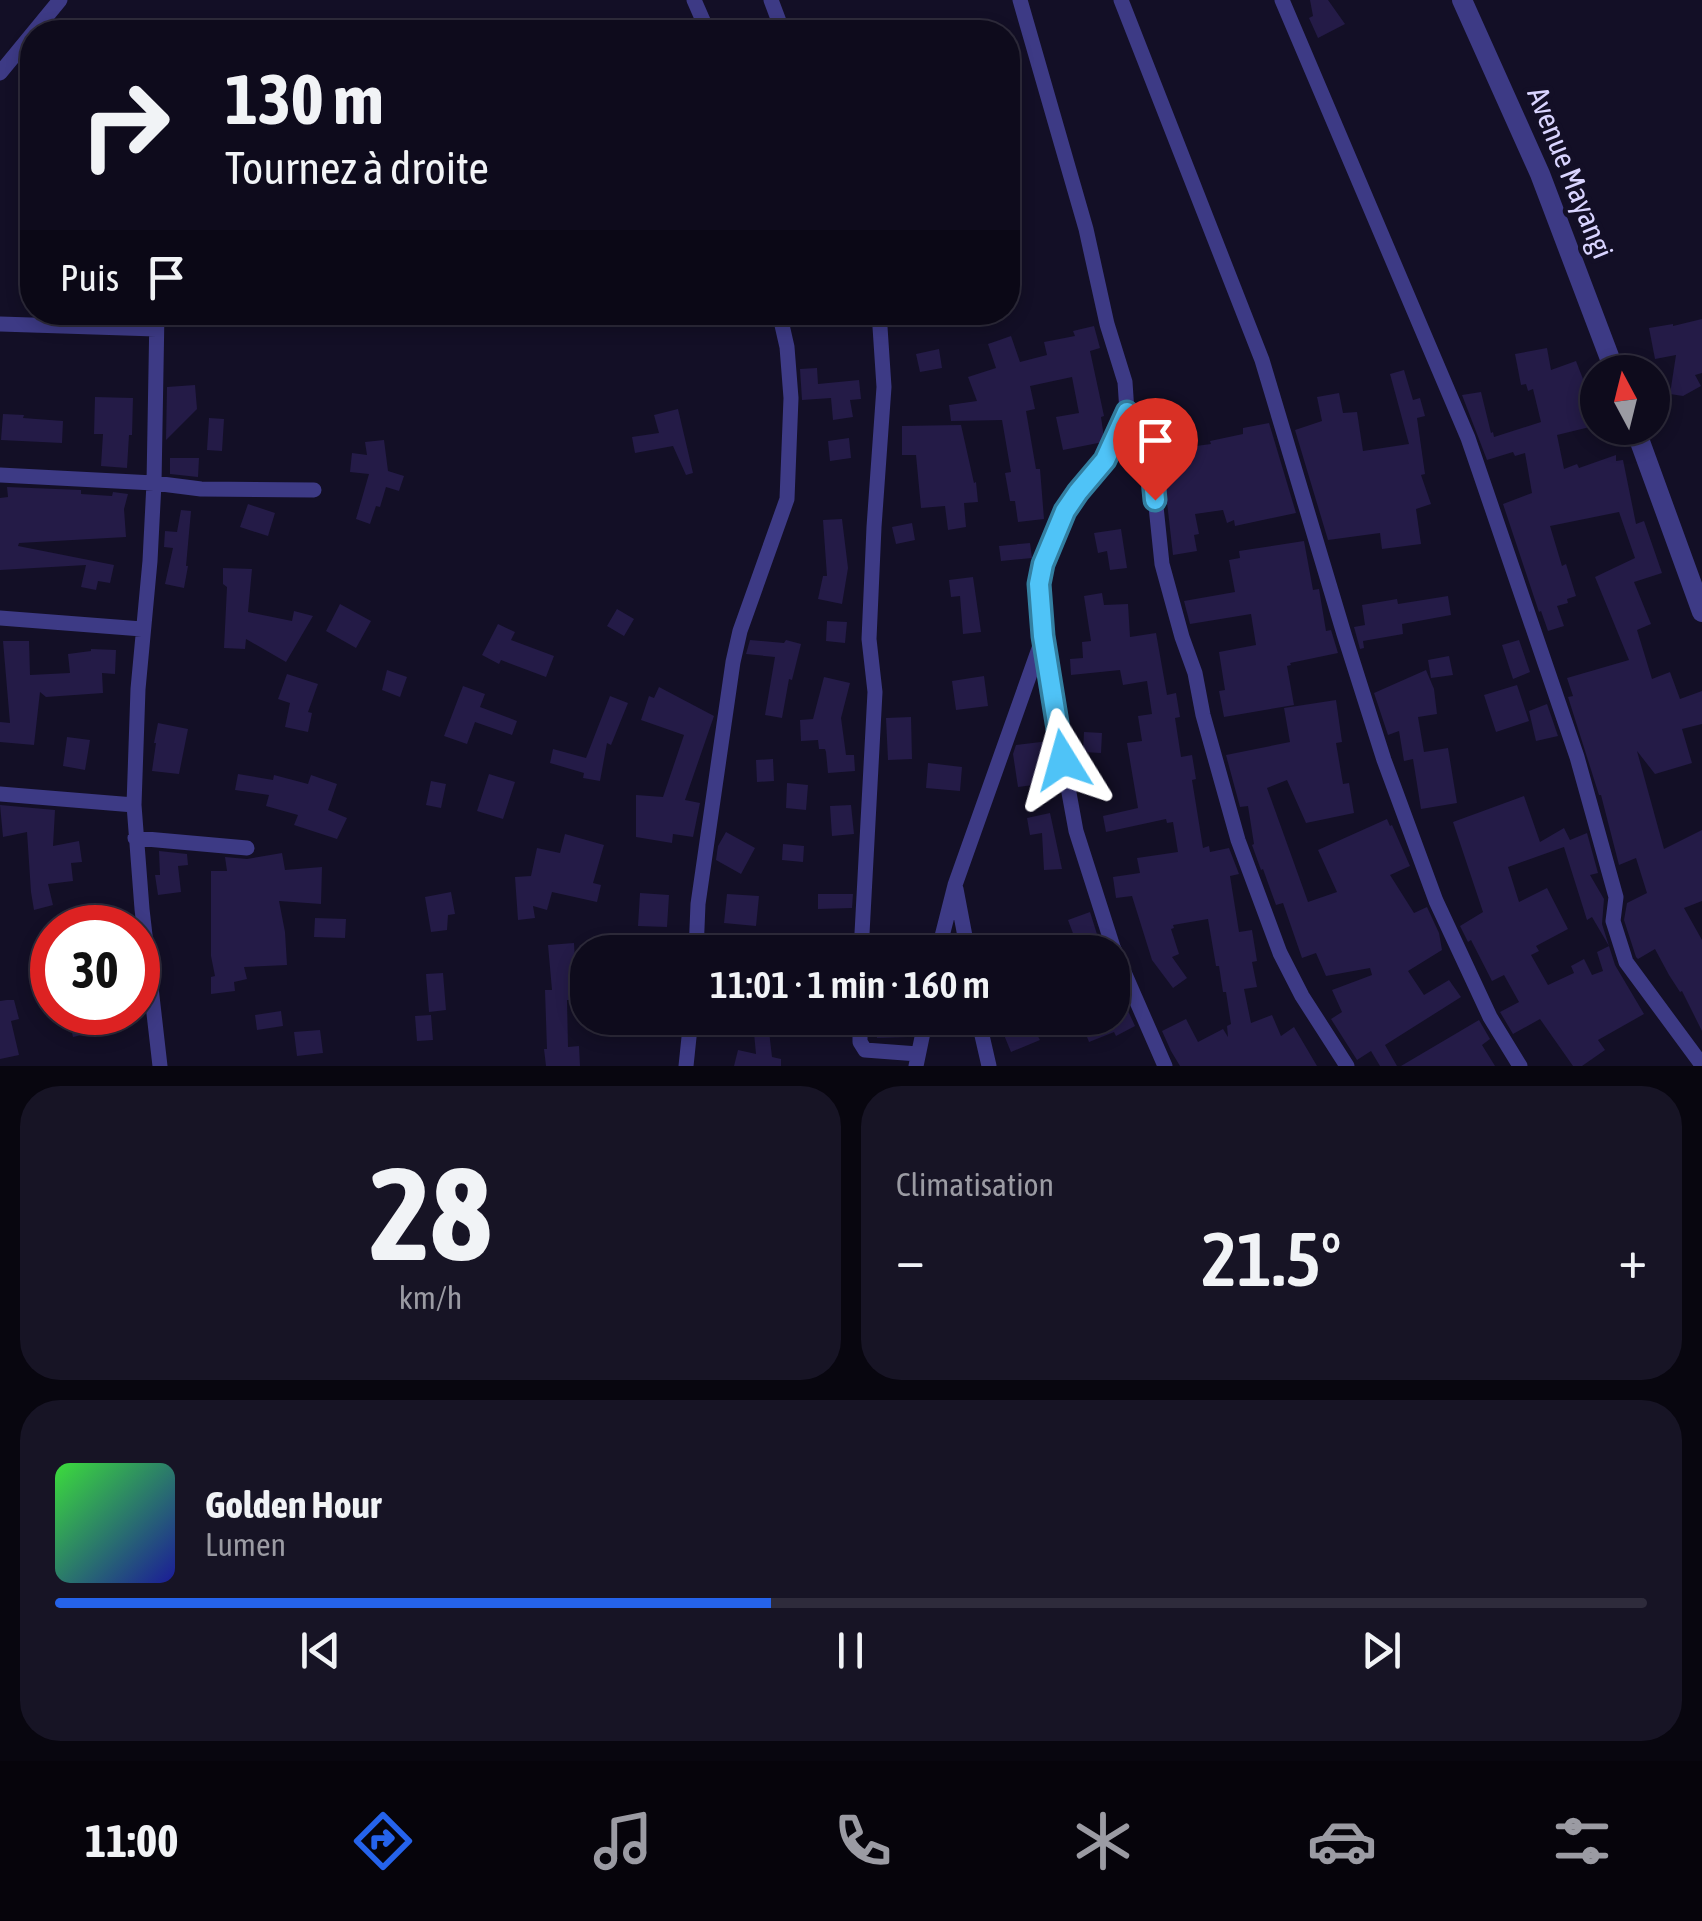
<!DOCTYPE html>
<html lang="fr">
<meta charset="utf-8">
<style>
:root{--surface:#0e0b1c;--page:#171425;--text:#f1f3f6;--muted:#9b9ba3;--line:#2e2b3b;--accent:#2563eb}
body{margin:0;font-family:"Asap Condensed",sans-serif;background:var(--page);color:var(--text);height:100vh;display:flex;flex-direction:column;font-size:38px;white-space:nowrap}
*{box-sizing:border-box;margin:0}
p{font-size:32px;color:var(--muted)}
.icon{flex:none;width:55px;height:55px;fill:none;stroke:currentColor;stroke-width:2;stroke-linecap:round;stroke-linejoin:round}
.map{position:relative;height:1066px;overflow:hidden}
.sheet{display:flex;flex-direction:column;gap:20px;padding:20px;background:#08060f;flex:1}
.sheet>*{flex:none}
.hud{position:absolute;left:20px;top:20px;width:1000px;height:305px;border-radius:40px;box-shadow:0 5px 15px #0003,0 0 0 2px var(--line);background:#0e0b1c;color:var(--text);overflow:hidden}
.needle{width:65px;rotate:353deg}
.fabs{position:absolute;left:1580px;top:355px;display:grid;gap:20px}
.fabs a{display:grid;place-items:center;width:90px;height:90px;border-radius:50%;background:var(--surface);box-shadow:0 5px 15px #0003,0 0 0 2px var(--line);font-size:50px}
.speed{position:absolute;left:30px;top:905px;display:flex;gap:20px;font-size:50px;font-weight:700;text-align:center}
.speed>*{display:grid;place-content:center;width:130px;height:130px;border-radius:50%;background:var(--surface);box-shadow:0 5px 15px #0003,0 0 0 2px var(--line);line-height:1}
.speed .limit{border:15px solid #d22;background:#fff;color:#111}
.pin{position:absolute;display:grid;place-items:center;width:85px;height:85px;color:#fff;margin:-102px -42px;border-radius:50% 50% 50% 0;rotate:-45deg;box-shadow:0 0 10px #0007}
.pin .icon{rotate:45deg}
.me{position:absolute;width:110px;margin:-55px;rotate:352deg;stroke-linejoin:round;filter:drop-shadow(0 0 8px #0008)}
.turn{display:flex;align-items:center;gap:35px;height:210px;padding:0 40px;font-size:45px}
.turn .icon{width:130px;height:130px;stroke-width:2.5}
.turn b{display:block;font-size:70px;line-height:85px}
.then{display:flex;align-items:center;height:95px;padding:0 40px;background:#0003;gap:20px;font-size:38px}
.big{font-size:75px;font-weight:600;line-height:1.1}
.sheet .widget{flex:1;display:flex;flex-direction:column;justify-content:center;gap:15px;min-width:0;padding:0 35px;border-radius:40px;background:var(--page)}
.sheet .dial{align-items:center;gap:0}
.dial b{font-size:130px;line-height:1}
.song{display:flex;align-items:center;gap:30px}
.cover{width:120px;height:120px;border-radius:15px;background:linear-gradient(135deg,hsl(120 70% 55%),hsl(240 70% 35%))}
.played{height:10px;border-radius:5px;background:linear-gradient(90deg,var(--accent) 45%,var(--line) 45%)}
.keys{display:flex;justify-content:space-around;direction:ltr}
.heat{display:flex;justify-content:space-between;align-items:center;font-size:55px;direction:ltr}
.sheet .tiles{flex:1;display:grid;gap:20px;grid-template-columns:1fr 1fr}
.widget:last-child{grid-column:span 2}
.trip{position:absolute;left:570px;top:935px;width:560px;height:100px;border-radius:40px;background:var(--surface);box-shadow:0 5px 15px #0003,0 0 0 2px var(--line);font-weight:600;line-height:100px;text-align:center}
.menu{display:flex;height:160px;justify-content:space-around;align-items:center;background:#06040b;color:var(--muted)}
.menu .icon{width:70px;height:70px}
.menu .current{color:var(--accent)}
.menu b{font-size:45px;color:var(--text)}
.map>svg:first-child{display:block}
</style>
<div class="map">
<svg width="1702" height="1066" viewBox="0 0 1702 1066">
<rect width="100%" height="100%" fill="#130f26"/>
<path fill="#241b47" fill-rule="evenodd" d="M 1310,0 L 1328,0 L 1345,24 L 1318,38 L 1309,18 L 1313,16 Z
M 1702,319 L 1702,373 L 1695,375 L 1701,386 L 1683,396 L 1670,394 L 1676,355 L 1655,359 L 1649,328 L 1673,324 L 1673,326 Z
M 1094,326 L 1100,348 L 1090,351 L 1104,416 L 1101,417 L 1104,438 L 1103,442 L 1063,450 L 1056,417 L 1079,413 L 1072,377 L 1030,386 L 1035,409 L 1026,411 L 1036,469 L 1040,469 L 1044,519 L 1018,522 L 1015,501 L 1010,501 L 1005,473 L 1011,472 L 1002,420 L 951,421 L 949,405 L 977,401 L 968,377 L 996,368 L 988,344 L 1011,336 L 1020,362 L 1047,355 L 1044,342 L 1075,336 L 1073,331 Z
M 1547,348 L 1551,370 L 1576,361 L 1583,379 L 1596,376 L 1598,384 L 1598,425 L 1557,435 L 1564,469 L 1577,464 L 1579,468 L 1616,455 L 1616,461 L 1623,460 L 1636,524 L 1644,521 L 1662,573 L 1634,582 L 1651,624 L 1637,630 L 1652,679 L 1670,672 L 1680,699 L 1702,691 L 1702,724 L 1682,729 L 1692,763 L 1655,774 L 1637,751 L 1664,849 L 1702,830 L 1702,901 L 1684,908 L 1702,940 L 1702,1031 L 1682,991 L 1680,992 L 1669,975 L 1655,949 L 1638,959 L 1636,957 L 1624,920 L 1627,903 L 1647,893 L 1636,858 L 1619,865 L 1601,795 L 1599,795 L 1568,697 L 1573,696 L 1567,678 L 1629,660 L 1595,577 L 1635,558 L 1619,512 L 1550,526 L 1562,566 L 1566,564 L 1576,596 L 1567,599 L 1568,603 L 1557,606 L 1564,626 L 1548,631 L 1541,611 L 1539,612 L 1503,504 L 1532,493 L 1525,453 L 1515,456 L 1513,452 L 1487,460 L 1462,395 L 1481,392 L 1491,433 L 1493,432 L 1494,437 L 1541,422 L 1533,389 L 1528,391 L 1526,384 L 1521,385 L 1515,354 Z
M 939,349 L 942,368 L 920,372 L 916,354 Z
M 817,368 L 818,384 L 859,380 L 861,399 L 850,400 L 853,417 L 833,420 L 831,398 L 802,400 L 800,369 Z
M 1404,370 L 1413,400 L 1420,398 L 1425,416 L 1417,418 L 1425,474 L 1421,475 L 1431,504 L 1416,509 L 1421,544 L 1382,549 L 1380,533 L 1328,540 L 1295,430 L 1322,421 L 1317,397 L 1339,393 L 1343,413 L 1357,412 L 1363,451 L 1409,444 L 1390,374 Z
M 195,385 L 197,409 L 166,440 L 167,387 Z
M 95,397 L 133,398 L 132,435 L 129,435 L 127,468 L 101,466 L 103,434 L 94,434 Z
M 678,409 L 693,473 L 686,475 L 673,446 L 635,453 L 632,437 L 659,433 L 654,415 Z
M 3,414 L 24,415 L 23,418 L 63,421 L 62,443 L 1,440 Z
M 209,418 L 224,419 L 222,451 L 207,450 Z
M 1269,423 L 1296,513 L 1235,526 L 1234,520 L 1227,523 L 1223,510 L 1195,514 L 1199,534 L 1194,535 L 1197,551 L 1173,555 L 1163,467 L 1159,451 L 1211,444 L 1210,441 L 1243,434 L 1243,428 Z
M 961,425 L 974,483 L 976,482 L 978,502 L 964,503 L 966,527 L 948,530 L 945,506 L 921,508 L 916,455 L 902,455 L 902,426 Z
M 849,438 L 851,458 L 830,461 L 828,441 Z
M 384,440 L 388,471 L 404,476 L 399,491 L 386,487 L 380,507 L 376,506 L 370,524 L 356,519 L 369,474 L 350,472 L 352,453 L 367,455 L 365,442 Z
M 170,458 L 199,458 L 198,477 L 170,474 Z
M 7,487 L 81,490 L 81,494 L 112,496 L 113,492 L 128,494 L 124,509 L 126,537 L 19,543 L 18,546 L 114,565 L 110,583 L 98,581 L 96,590 L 81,587 L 86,565 L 0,570 L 0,498 L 8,497 Z
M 248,504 L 275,513 L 268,536 L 240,527 Z
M 181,510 L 191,511 L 186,566 L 188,566 L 184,588 L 165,584 L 173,548 L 164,547 L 165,531 L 177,532 Z
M 842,519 L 848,568 L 842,604 L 818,599 L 823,576 L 827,576 L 823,520 Z
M 912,523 L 915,540 L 896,544 L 892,527 Z
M 1121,529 L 1127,568 L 1110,570 L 1107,551 L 1098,553 L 1094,533 Z
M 1304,541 L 1313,590 L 1319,589 L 1326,631 L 1331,630 L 1338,653 L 1290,663 L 1291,665 L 1287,666 L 1294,705 L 1224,717 L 1219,691 L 1225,690 L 1219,652 L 1256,645 L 1251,614 L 1190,624 L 1184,601 L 1235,592 L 1229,560 L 1240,558 L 1239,551 Z
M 1030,543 L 1032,558 L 1001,561 L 999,546 Z
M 223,568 L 252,569 L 248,612 L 292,621 L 294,611 L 313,616 L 286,662 L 246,639 L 245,649 L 224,648 L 227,587 L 223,584 Z
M 973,577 L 981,632 L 963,634 L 960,596 L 951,597 L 949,580 Z
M 1102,593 L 1104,605 L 1128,604 L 1130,637 L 1156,633 L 1167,695 L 1176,693 L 1180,717 L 1175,718 L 1181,757 L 1192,755 L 1196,779 L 1192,780 L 1203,848 L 1209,846 L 1210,852 L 1229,848 L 1239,874 L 1230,876 L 1239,932 L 1252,930 L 1257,961 L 1252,962 L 1257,987 L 1244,989 L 1251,1023 L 1272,1015 L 1281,1036 L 1294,1027 L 1317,1066 L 1180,1066 L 1171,1051 L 1162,1031 L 1186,1019 L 1198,1042 L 1223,1029 L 1228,1037 L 1227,1026 L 1231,1024 L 1226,992 L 1223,992 L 1219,966 L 1216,966 L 1208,919 L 1173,925 L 1174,928 L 1171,929 L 1179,954 L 1172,957 L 1187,978 L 1173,988 L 1152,960 L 1132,896 L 1116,898 L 1113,877 L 1140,873 L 1137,858 L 1178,852 L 1173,822 L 1167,823 L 1166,819 L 1106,832 L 1103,816 L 1138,808 L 1127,743 L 1142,741 L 1138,716 L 1152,714 L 1147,681 L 1123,685 L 1120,670 L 1071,675 L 1070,659 L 1083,658 L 1082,642 L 1091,641 L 1084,596 Z
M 1448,596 L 1451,615 L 1402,624 L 1403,634 L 1363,641 L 1364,648 L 1360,649 L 1354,627 L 1365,625 L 1362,605 L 1397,599 L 1398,604 Z
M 340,604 L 371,621 L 356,648 L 326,631 Z
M 617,609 L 634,619 L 624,636 L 607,626 Z
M 827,621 L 847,622 L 845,643 L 826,641 Z
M 498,624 L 515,632 L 511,640 L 554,656 L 546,677 L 501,660 L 499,664 L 482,655 Z
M 750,640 L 784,643 L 786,640 L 801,644 L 792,680 L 789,679 L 782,718 L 765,715 L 775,657 L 746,654 Z
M 1519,640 L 1530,672 L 1513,679 L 1502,645 Z
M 3,641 L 29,641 L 30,675 L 70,673 L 68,654 L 91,651 L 91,649 L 116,650 L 115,674 L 102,673 L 103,693 L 46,697 L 40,692 L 34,745 L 0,742 L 0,722 L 10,723 Z
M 1449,656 L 1453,675 L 1431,678 L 1428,660 Z
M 387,670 L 407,677 L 400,697 L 382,690 Z
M 1426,670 L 1434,689 L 1437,714 L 1418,717 L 1424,752 L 1448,748 L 1457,803 L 1421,809 L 1413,759 L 1404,761 L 1399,731 L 1388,735 L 1374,693 Z
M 287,674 L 318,684 L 308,712 L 312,713 L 308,732 L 285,727 L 290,703 L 278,699 Z
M 984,676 L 988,706 L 956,710 L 952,681 Z
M 824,677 L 850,683 L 841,718 L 846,755 L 854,755 L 855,771 L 828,773 L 826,752 L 825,749 L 819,749 L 818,740 L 801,741 L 800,720 L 813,719 Z
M 1517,685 L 1529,721 L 1496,732 L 1484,695 Z
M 463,686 L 485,694 L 480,707 L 517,721 L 512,735 L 475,722 L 467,744 L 444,736 Z
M 659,687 L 714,716 L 685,800 L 700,803 L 693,837 L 673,834 L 672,843 L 636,837 L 636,795 L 663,797 L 684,735 L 641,720 L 649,696 L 654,698 Z
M 610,696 L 628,703 L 611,745 L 607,743 L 600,781 L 583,778 L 584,773 L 550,763 L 553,749 L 586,758 Z
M 1336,700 L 1342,742 L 1336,743 L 1343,784 L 1349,783 L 1354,813 L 1306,823 L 1287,780 L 1267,788 L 1308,902 L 1337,892 L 1318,850 L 1387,819 L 1390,826 L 1392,825 L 1410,866 L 1390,875 L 1414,913 L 1427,907 L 1439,933 L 1442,950 L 1408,971 L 1424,995 L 1449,980 L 1461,997 L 1385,1045 L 1397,1066 L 1380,1066 L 1371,1051 L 1357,1060 L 1331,1019 L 1342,1012 L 1332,990 L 1372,975 L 1370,968 L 1326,976 L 1316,953 L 1302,958 L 1283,903 L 1276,905 L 1263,869 L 1261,870 L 1252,845 L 1254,844 L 1248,806 L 1240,807 L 1226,755 L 1290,742 L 1284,708 Z
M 1547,704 L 1558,736 L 1536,741 L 1529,711 Z
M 911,717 L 912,759 L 888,760 L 886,718 Z
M 158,723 L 188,729 L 179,774 L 152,771 L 156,743 L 154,743 Z
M 1084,732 L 1102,733 L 1101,753 L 1083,752 Z
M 67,737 L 90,740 L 85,770 L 63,766 Z
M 1049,741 L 1056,782 L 1018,787 L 1013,754 L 1016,745 Z
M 773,759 L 774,781 L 757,782 L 756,760 Z
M 928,763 L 962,767 L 960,791 L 926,788 Z
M 238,774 L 273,780 L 274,775 L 308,784 L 311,775 L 337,784 L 328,810 L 347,818 L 337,839 L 294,825 L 298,815 L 266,806 L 269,795 L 235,790 Z
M 489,774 L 515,782 L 503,819 L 477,811 Z
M 431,781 L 446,784 L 441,808 L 426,805 Z
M 787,783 L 808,785 L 806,810 L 786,808 Z
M 1524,796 L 1540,842 L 1564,828 L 1570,840 L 1587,833 L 1598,873 L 1590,875 L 1604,899 L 1602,924 L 1615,965 L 1644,1014 L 1598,1040 L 1605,1050 L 1582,1066 L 1573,1066 L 1540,1019 L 1513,1034 L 1500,1012 L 1519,1002 L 1504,975 L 1492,981 L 1471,940 L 1468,942 L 1460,926 L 1483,912 L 1453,822 ZM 1564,847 L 1587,920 L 1592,917 L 1609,946 L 1597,952 L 1603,971 L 1592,975 L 1584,959 L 1571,966 L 1574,973 L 1548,985 L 1531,955 L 1539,951 L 1536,946 L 1568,929 L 1547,888 L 1519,902 L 1508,867 Z
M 0,805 L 55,810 L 53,846 L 79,841 L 82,862 L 71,863 L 73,881 L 48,884 L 53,905 L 34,910 L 31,892 L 27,832 L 3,837 Z
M 851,805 L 854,834 L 832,836 L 830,806 Z
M 1050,813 L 1062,869 L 1044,870 L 1042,833 L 1030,835 L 1027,818 Z
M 726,832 L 755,848 L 741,874 L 716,860 L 718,846 Z
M 565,834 L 604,845 L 593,883 L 601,885 L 597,902 L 552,892 L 547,910 L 533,906 L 535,918 L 518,920 L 515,877 L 531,876 L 537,848 L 560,853 Z
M 783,844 L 804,846 L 803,862 L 782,860 Z
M 159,851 L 187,854 L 188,865 L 178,866 L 181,892 L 158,895 L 155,875 L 160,875 Z
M 282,853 L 285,870 L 322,867 L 321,904 L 279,901 L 285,932 L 287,965 L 244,967 L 247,979 L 234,982 L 235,991 L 211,994 L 211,977 L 215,976 L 211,956 L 211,871 L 227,871 L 225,857 L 247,859 Z
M 451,892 L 455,914 L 448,915 L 447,930 L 431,932 L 425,897 Z
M 640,893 L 669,895 L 667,927 L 638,926 Z
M 727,894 L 759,896 L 756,926 L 724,923 Z
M 818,894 L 853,894 L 852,908 L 818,909 Z
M 1090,912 L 1101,947 L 1080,952 L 1068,920 Z
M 315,918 L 346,919 L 345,938 L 314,937 Z
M 879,933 L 899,934 L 898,952 L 878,952 Z
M 574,943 L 577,1000 L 567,1000 L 568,1047 L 579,1046 L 580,1066 L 546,1066 L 544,1049 L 547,1049 L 545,990 L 552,990 L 548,945 Z
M 443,973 L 446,1010 L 429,1012 L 426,974 Z
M 1112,976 L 1135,1026 L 1116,1036 L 1114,1032 L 1089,1042 L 1082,1024 L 1101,1018 L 1112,1018 Z
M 7,1000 L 14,1000 L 19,1019 L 11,1021 L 19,1055 L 0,1059 L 0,1001 Z
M 281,1011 L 283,1026 L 257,1030 L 255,1015 Z
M 67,1012 L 93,1012 L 98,1031 L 73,1037 Z
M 431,1015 L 433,1040 L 417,1041 L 415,1016 Z
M 877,1018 L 908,1018 L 908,1037 L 877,1038 Z
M 997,1018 L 1028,1018 L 1040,1040 L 1011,1052 Z
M 1479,1020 L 1490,1039 L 1482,1045 L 1495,1066 L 1401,1066 Z
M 320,1030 L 323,1053 L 297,1056 L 294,1032 Z
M 769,1031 L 772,1057 L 781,1059 L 781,1066 L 734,1066 L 738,1050 L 756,1054 L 754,1033 Z"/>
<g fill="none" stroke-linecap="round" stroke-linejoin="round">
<path stroke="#3d3a85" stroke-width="15" d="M 694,0 L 708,32
M 771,0 L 783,32
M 1020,0 L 1086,229 L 1107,324 L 1125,382 L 1127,412 L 1139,422 L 1152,468 L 1162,564 L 1182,637 L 1195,673 L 1203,715 L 1238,840 L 1280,953 L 1302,996 L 1347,1066
M 1121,0 L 1262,360 L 1344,634 L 1384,760 L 1436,901 L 1490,1017 L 1520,1066
M 1282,0 L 1468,438 L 1577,757 L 1616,897 L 1613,921 L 1626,962 L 1702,1065
M 0,73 L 60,0
M 157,312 L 154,483 L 150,561 L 138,689 L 134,805 L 142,909 L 160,1066
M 0,324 L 156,329
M 1127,412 C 1120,428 1114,448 1104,462 C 1096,473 1085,481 1077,492 C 1052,525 1038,568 1040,609 L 1063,760 L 1076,831 L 1113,947 L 1165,1066
M 0,475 L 154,483 L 201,489 L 314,490
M 0,618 L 142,629
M 0,794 L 134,805
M 135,838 L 247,848
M 956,889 L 968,952
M 696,952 L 698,904 L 733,662 L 740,631 L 787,499 L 791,398 L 787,347 L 779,312
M 861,952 L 875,692 L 869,639 L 874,527 L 884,387 L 879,312
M 938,952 L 955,885 L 1042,640
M 860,1018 L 860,1042 L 865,1050 L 918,1054
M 978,1018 L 989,1066
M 686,1066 L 691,1018
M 916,1066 L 926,1018"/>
<path stroke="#3d3a85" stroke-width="20" d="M 1462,0 L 1540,174 L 1615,372
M 1635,428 L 1702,612"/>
</g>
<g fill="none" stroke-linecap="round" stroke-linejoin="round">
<g stroke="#337fa1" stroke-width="25">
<path id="route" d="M 1063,760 L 1043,636 L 1039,584 L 1043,564 L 1065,511 L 1078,492 L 1105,460 L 1127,412 L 1139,422 L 1152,468 L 1155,500"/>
</g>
<use href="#route" stroke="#4fc3f7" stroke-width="18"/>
</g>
<g text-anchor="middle" stroke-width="10" stroke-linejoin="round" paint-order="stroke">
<g font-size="30" fill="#d9d4ff" stroke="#130f26">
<text transform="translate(1570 173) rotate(68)" y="10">Avenue Mayangi</text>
</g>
</g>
</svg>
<div class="fabs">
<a><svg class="needle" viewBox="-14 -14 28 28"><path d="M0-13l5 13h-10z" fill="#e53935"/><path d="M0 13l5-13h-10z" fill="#9b9ba3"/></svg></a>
</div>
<div class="speed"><div class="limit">30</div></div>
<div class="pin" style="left:1155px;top:500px;background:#d93025"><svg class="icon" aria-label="arrive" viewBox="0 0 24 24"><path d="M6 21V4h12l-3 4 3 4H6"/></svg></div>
<svg class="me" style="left:1063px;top:760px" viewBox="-20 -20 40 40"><path d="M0-17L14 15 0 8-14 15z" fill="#4fc3f7" stroke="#fff" stroke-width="4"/></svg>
<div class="trip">11:01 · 1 min · 160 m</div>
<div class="hud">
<div class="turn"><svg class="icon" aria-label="right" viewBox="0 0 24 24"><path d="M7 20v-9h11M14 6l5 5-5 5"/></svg><div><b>130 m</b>Tournez à droite</div></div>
<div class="then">Puis<svg class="icon" aria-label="arrive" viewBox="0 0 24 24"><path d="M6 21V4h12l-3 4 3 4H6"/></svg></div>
</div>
</div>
<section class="sheet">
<div class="tiles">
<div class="widget dial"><b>28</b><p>km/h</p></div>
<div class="widget"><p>Climatisation</p>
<div class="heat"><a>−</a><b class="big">21.5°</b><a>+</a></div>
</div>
<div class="widget">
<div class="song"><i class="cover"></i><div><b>Golden Hour</b><p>Lumen</p></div></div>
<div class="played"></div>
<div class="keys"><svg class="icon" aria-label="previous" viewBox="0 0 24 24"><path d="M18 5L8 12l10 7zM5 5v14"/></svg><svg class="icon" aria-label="pause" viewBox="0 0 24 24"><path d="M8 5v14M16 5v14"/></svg><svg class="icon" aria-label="next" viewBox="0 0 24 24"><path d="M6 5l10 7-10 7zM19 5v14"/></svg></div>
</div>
</div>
</section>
<nav class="menu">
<b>11:00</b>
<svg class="icon current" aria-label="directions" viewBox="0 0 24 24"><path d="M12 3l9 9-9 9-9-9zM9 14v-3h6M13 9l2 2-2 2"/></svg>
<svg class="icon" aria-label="music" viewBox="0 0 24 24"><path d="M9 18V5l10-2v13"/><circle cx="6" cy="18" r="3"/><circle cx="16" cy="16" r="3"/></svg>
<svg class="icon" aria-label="phone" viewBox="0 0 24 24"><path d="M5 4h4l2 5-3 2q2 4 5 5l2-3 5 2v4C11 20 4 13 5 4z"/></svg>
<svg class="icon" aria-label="climate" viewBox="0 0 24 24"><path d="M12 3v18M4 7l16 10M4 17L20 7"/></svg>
<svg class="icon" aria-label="car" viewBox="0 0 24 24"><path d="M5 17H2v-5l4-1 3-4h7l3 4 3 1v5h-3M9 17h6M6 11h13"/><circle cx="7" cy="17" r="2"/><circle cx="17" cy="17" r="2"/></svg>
<svg class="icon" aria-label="filters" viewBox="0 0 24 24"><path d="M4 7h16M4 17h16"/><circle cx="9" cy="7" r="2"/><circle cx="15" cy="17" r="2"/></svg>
</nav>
